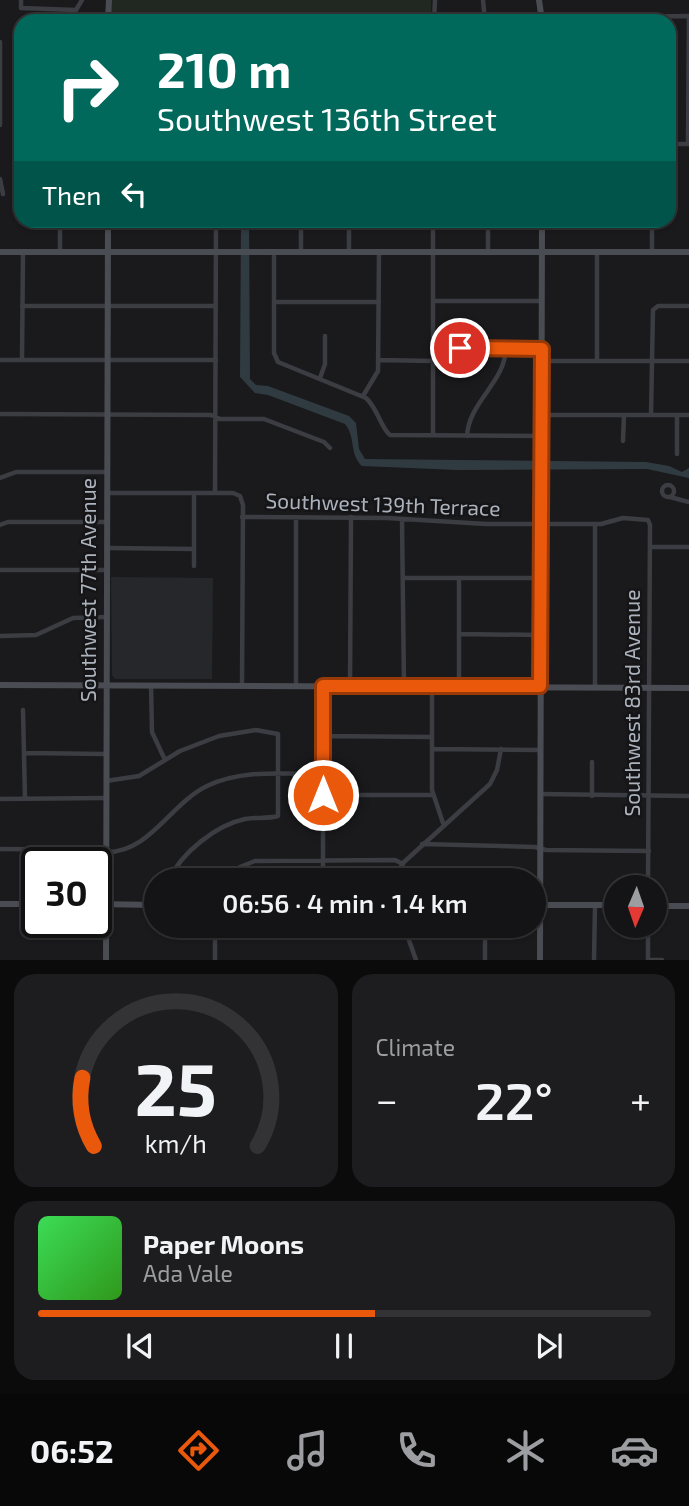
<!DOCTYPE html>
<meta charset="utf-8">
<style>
:root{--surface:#141416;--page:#1d1d1f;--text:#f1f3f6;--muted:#9d9ea1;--line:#333335;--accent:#ea580c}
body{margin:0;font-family:"Exo 2",sans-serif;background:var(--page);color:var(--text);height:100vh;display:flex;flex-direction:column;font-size:26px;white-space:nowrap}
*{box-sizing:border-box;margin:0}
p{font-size:23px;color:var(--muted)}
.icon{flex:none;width:38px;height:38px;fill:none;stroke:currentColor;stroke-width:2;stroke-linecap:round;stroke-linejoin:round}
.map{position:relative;height:960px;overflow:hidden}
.details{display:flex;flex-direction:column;gap:14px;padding:14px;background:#0b0b0c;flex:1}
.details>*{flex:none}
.top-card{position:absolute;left:14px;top:14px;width:662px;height:214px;border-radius:21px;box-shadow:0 2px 5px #0004,0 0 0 2px var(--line);background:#00695c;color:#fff;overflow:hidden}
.needle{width:46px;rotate:182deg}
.buttons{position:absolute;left:604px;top:875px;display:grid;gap:14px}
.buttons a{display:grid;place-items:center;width:63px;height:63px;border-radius:50%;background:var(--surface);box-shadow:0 2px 5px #0004,0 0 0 2px var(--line);font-size:35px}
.speed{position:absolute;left:21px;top:847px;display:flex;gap:14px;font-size:35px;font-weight:700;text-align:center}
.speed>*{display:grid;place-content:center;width:91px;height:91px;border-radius:50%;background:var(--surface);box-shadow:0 2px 5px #0004,0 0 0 2px var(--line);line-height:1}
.speed .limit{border:4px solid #111;border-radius:10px;background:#fff;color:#111}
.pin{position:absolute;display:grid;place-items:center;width:60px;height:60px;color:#fff;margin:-30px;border:4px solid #fff;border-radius:50%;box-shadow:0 2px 7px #0007}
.me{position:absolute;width:77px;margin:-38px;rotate:0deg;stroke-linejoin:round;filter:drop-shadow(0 0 5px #0008)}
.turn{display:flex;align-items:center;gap:24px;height:147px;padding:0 28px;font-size:32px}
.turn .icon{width:91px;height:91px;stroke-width:2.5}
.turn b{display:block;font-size:49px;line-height:60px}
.then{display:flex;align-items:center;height:66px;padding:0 28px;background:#0003;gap:14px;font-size:26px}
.big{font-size:52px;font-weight:600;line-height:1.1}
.details .card{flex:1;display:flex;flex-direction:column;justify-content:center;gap:10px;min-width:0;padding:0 24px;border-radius:21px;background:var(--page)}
.details .dial{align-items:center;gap:0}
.dial svg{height:182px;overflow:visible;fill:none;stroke:var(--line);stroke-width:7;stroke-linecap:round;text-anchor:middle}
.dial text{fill:var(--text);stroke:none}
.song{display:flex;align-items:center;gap:21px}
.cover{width:84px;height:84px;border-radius:10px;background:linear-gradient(135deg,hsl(130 70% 55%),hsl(110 70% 35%))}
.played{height:7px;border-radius:4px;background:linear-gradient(90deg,var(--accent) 55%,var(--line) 55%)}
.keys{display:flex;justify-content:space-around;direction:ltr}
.heat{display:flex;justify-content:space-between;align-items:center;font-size:38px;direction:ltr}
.details .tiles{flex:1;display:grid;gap:14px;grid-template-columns:1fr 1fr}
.card:last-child{grid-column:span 2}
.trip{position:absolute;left:144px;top:868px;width:402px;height:70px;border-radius:35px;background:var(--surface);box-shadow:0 2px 5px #0004,0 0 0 2px var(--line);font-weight:600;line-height:70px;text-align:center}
.menu{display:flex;height:112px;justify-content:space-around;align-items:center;background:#080809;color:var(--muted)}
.menu .icon{width:49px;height:49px}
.menu .current{color:var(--accent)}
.menu b{font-size:32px;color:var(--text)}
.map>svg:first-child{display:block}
</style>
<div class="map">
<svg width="689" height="960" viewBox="0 0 689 960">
<rect width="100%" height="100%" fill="#1a1a1d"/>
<path fill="#26272a" d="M 111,577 L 213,578 L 212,679 L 115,679 L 112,675 Z"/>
<path fill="#202821" d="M 111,0 L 431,0 L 431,21 L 110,21 Z"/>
<path fill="#303b41" d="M 241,221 L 249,221 L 250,379 L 256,385 L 268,386 L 349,416 L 356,423 L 359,449 L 365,459 L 646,462 L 669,466 L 682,472 L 689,468 L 689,478 L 647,469 L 457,470 L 362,466 C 349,454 356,437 345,424 L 268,395 L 255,393 L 240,377 Z"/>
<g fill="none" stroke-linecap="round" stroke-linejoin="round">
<path stroke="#3b3d42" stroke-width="4.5" d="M 21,0 L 21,8 L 76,10 L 82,0
M 483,0 L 485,21
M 435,14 L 560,18 L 689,16
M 434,21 L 435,0
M 0,42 L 0,125
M 668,144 L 689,144
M 688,144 L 689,16
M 0,179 L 3,194
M 60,220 L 60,252
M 274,252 L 274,353 L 278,362 L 366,398 C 378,409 381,428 390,435 L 541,436
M 301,252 L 301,220
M 349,252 L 349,220
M 488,252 L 488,220
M 652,252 L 652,220
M 433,301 L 542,301
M 274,302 L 379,302
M 22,306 L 216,306
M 433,348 L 542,349
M 1,360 L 216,360
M 22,360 L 23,252
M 379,360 L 433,361
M 541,361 L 689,361
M 597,361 L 597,252
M 320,378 L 325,364 L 325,336
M 363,396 L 378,371 L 379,252
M 0,414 L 211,415 L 220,419 L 264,419 L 324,442 L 330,448
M 541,415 L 689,415
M 651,415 L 653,310 L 658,306 L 689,306
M 433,435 L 433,220
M 467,436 C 469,401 505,383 506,348
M 623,441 L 624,415
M 677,454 L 677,415
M 0,478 L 16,472 L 107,472
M662 491a6 6 0 1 1 12 0a6 6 0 1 1-12 0Z
M 108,493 L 233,493 L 240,496 L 243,505 L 242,686
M 215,493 L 216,220
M 670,497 L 689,502
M 242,517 L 387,518 L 486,524 L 601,524 L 623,518 L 648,520 L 650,525 L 648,887
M 402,520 L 404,686
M 0,525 L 8,522 L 107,522
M 650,547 L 689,547
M 107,548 L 194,549
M 194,566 L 194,493
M 0,570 L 106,570
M 405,578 L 541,578
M 459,634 L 540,635
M 0,636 L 36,635 L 73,618 L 106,617
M 151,685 L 152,732 L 165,760
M 296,686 L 296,517
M 350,686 L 351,517
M 432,686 L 432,790 L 443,823
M 459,686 L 459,578
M 595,687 L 595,524
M 23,710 L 25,799
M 323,736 L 432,737
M 432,749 L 540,750
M 25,753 L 106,754
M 592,762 L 592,796
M 106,781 L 139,776 L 180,751 L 219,736 L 256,730 L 278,734 L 278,816 C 268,819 256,817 245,819 C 216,825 181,853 169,880
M 540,794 L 689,796
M 323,795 L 433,795
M 0,799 L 105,798
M 422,844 L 535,847 L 546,850 L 649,851
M 0,849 L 106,850
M 107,852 C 150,852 170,804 207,786 C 243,769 284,774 323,774
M 226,880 L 240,867 L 255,861 L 395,860 L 403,864
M 323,880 L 323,686
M 398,880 L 399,869 L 404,862 L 490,784 L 497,770 L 501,749
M 404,926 L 416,960
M 215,960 L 215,926
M 485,960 L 485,926
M 594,960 L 595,905
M 648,960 L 648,926
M 648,960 L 662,960"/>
<path stroke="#494c52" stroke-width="6" d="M 539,0 L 542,21
M 108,21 L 109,0
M 0,252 L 689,252
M 0,685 L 689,688
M 0,904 L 37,904
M 96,904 L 156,905
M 534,905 L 616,905
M 654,906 L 689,906
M 106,960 L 108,220
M 540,960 L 542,220"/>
</g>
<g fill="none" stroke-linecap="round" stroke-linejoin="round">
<g stroke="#983908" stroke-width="18">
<path id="route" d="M 323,795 L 323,686 L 540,686 L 542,349 L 460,348"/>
</g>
<use href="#route" stroke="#ea580c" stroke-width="12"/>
</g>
<g text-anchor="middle" stroke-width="5" stroke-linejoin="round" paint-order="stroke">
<g font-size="21" fill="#adb3bc" stroke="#151518">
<text transform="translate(383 505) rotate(2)" y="7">Southwest 139th Terrace</text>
<text transform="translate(89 590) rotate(-90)" y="7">Southwest 77th Avenue</text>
<text transform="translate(633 703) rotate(-90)" y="7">Southwest 83rd Avenue</text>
</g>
</g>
</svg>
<div class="buttons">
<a><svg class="needle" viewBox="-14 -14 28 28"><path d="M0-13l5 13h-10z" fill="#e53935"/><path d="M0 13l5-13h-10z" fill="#9d9ea1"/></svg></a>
</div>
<div class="speed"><div class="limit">30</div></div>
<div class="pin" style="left:460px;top:348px;background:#d93025"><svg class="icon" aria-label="arrive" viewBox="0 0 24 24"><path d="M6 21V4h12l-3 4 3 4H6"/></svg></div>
<svg class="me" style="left:323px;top:795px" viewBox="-20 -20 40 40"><circle r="17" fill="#ea580c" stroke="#fff" stroke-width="3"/><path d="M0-11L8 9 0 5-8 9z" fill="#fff"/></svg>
<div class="trip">06:56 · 4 min · 1.4 km</div>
<div class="top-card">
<div class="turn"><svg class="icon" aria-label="right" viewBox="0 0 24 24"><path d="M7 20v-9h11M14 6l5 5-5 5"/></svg><div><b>210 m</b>Southwest 136th Street</div></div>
<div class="then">Then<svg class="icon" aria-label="left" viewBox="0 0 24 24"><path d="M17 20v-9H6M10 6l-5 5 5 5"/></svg></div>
</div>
</div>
<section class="details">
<div class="tiles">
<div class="card dial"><svg viewBox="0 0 100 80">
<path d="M14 69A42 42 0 1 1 86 69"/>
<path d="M14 69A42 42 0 0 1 9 39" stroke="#ea580c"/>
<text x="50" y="56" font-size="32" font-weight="700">25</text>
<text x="50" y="72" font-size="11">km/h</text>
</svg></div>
<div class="card"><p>Climate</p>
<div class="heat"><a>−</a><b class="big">22°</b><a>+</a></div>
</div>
<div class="card">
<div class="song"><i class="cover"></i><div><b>Paper Moons</b><p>Ada Vale</p></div></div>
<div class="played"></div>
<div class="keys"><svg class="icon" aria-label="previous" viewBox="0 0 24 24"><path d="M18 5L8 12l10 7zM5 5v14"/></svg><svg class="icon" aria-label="pause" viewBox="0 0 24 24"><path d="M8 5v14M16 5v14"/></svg><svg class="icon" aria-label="next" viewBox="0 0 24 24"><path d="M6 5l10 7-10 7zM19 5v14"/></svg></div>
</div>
</div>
</section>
<nav class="menu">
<b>06:52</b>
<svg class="icon current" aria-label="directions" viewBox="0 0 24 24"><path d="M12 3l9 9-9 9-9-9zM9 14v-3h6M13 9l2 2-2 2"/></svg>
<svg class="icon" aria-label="music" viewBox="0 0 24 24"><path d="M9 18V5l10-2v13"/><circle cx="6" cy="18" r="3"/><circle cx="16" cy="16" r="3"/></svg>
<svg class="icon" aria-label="phone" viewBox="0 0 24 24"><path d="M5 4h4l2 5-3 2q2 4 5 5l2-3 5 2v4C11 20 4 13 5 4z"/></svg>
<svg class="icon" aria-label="climate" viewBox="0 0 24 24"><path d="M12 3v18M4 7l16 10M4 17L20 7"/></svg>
<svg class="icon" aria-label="car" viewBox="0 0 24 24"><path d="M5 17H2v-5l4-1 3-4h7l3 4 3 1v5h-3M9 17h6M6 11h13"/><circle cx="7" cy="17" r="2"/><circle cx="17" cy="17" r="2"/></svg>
</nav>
